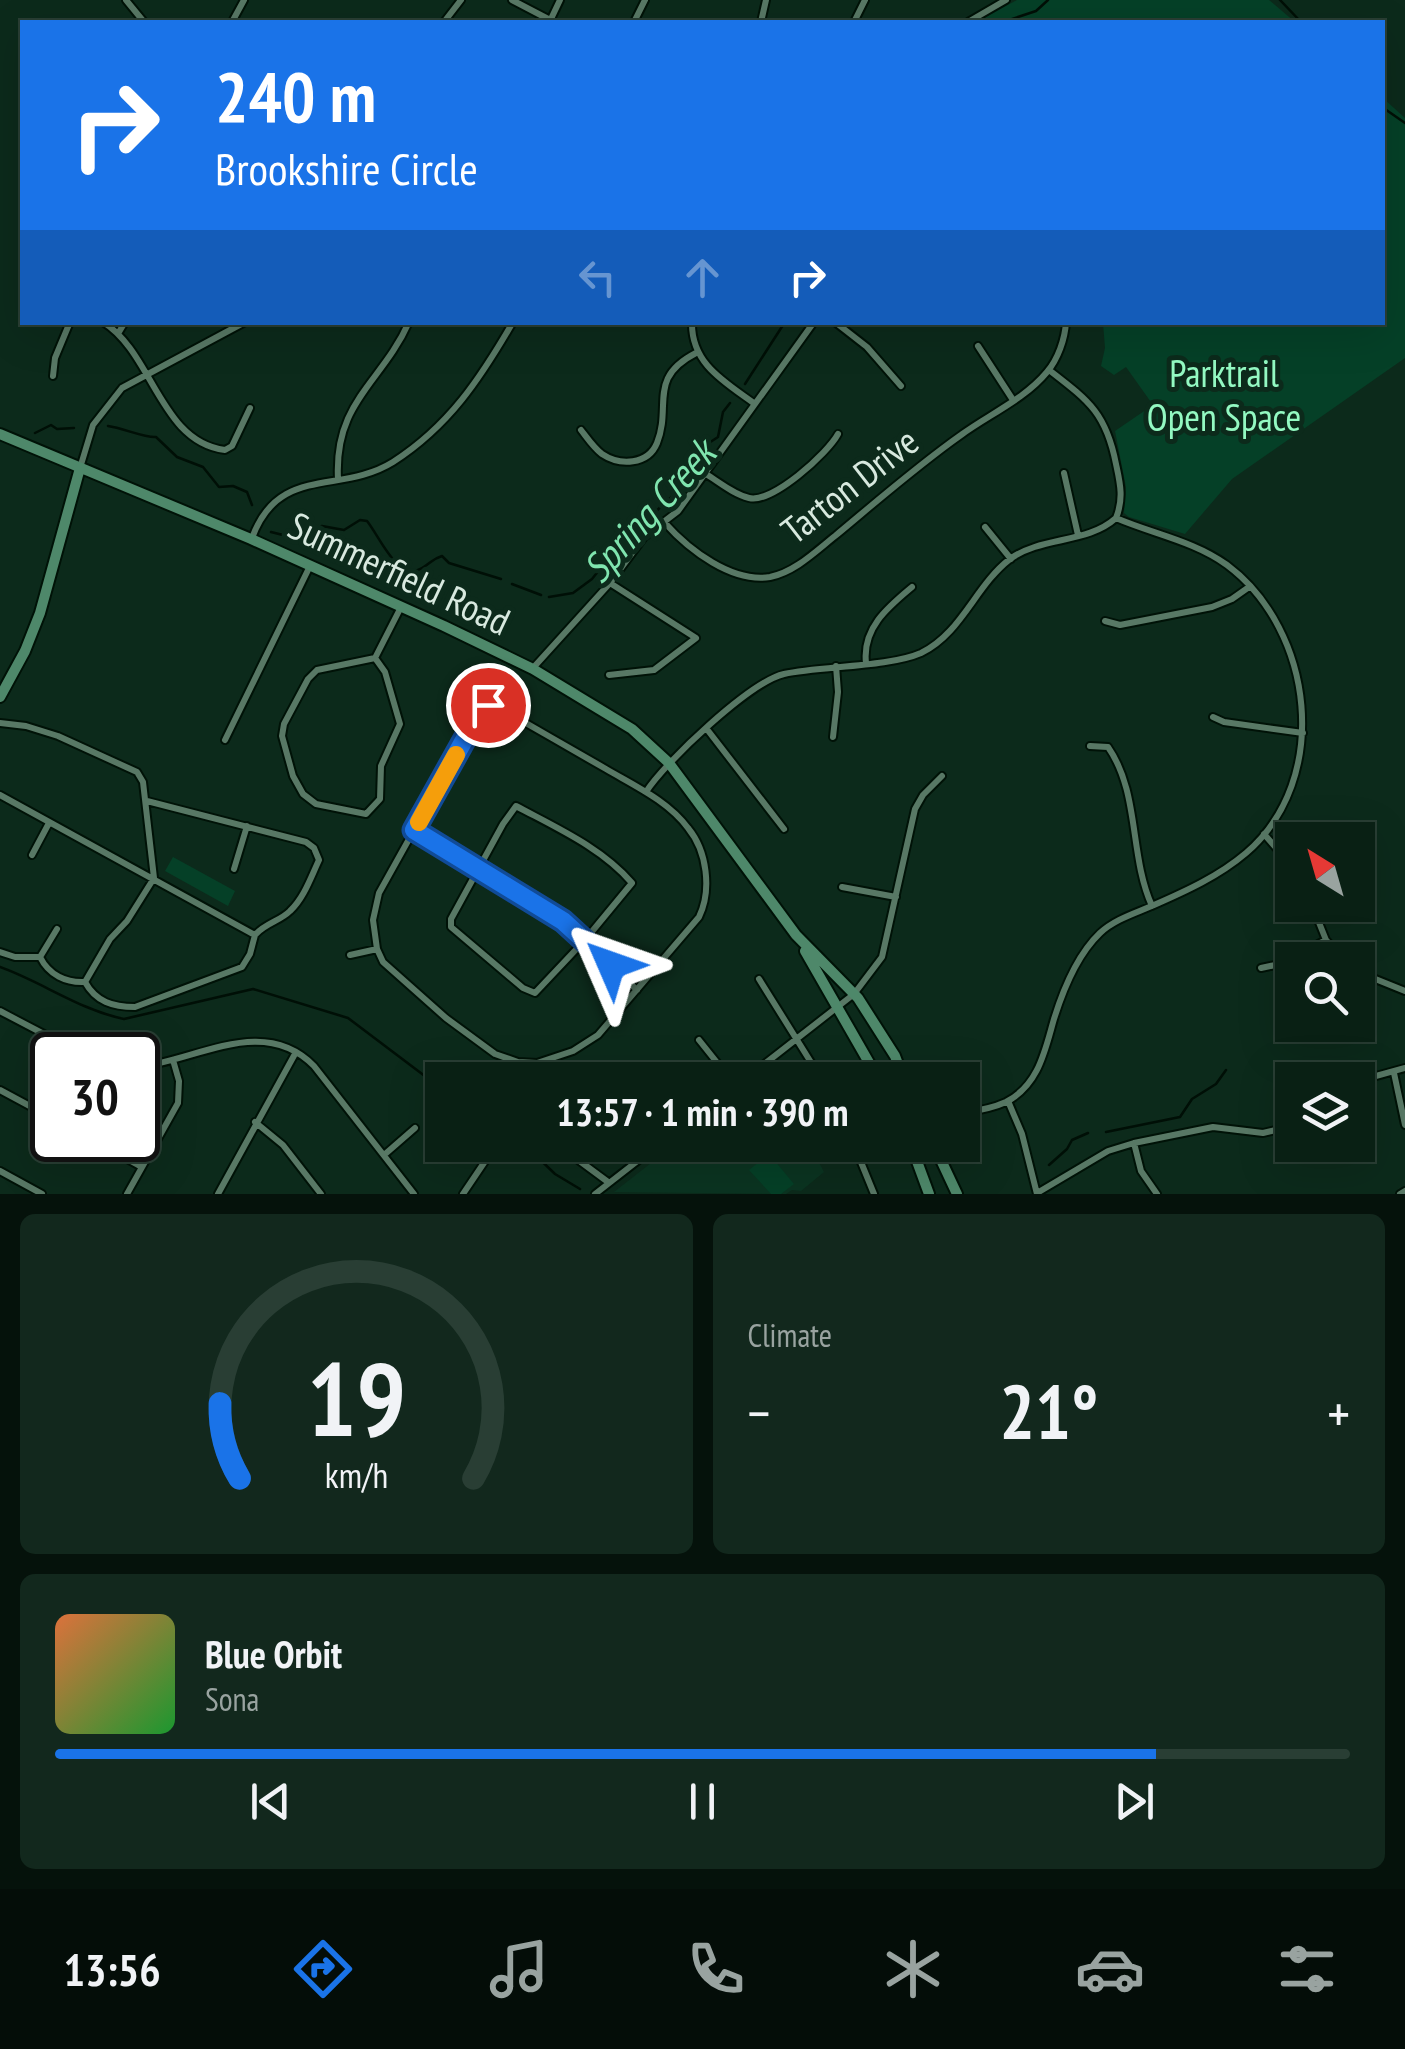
<!DOCTYPE html>
<meta charset="utf-8">
<style>
:root{--surface:#092014;--page:#12281d;--text:#f1f3f6;--muted:#99a3a0;--line:#293e34;--accent:#1a73e8}
body{margin:0;font-family:"PT Sans Narrow",sans-serif;background:var(--page);color:var(--text);height:100vh;display:flex;flex-direction:column;font-size:38px;white-space:nowrap}
*{box-sizing:border-box;margin:0}
p{font-size:32px;color:var(--muted)}
.icon{flex:none;width:55px;height:55px;fill:none;stroke:currentColor;stroke-width:2;stroke-linecap:round;stroke-linejoin:round}
.map{position:relative;height:1194px;overflow:hidden}
.side{display:flex;flex-direction:column;gap:20px;padding:20px;background:#05120b;flex:1}
.side>*{flex:none}
.top-card{position:absolute;left:20px;top:20px;width:1365px;height:305px;border-radius:0px;box-shadow:0 10px 40px #0002,0 0 0 2px var(--line);background:#1a73e8;color:#fff;overflow:hidden}
.needle{width:65px;rotate:323deg}
.fabs{position:absolute;left:1275px;top:822px;display:grid;gap:20px}
.fabs a{display:grid;place-items:center;width:100px;height:100px;border-radius:0px;background:var(--surface);box-shadow:0 10px 40px #0002,0 0 0 2px var(--line);font-size:50px}
.speed{position:absolute;left:30px;top:1032px;display:flex;gap:20px;font-size:50px;font-weight:700;text-align:center}
.speed>*{display:grid;place-content:center;width:130px;height:130px;border-radius:50%;background:var(--surface);box-shadow:0 10px 40px #0002,0 0 0 2px var(--line);line-height:1}
.speed .limit{border:5px solid #111;border-radius:15px;background:#fff;color:#111}
.pin{position:absolute;display:grid;place-items:center;width:85px;height:85px;color:#fff;margin:-42px;border:5px solid #fff;border-radius:50%;box-shadow:0 2px 10px #0007}
.me{position:absolute;width:110px;margin:-55px;rotate:313deg;stroke-linejoin:round;filter:drop-shadow(0 0 8px #0008)}
.turn{display:flex;align-items:center;gap:35px;height:210px;padding:0 30px;font-size:45px}
.turn .icon{width:130px;height:130px;stroke-width:2.5}
.turn b{display:block;font-size:70px;line-height:85px}
.lanes{display:flex;align-items:center;height:95px;padding:0 30px;background:#0003;justify-content:center;gap:50px;direction:ltr}
.lanes .off{opacity:.35}
.big{font-size:75px;font-weight:600;line-height:1.1}
.side .card{flex:1;display:flex;flex-direction:column;justify-content:center;gap:15px;min-width:0;padding:0 35px;border-radius:15px;background:var(--page)}
.side .dial{align-items:center;gap:0}
.dial svg{height:260px;overflow:visible;fill:none;stroke:var(--line);stroke-width:7;stroke-linecap:round;text-anchor:middle}
.dial text{fill:var(--text);stroke:none}
.song{display:flex;align-items:center;gap:30px}
.cover{width:120px;height:120px;border-radius:15px;background:linear-gradient(135deg,hsl(20 70% 55%),hsl(130 70% 35%))}
.played{height:10px;border-radius:5px;background:linear-gradient(90deg,var(--accent) 85%,var(--line) 85%)}
.keys{display:flex;justify-content:space-around;direction:ltr}
.heat{display:flex;justify-content:space-between;align-items:center;font-size:55px;direction:ltr}
.side .tiles{flex:1;display:grid;gap:20px;grid-template-columns:1fr 1fr}
.card:last-child{grid-column:span 2}
.trip{position:absolute;left:425px;top:1062px;width:555px;height:100px;border-radius:0px;background:var(--surface);box-shadow:0 10px 40px #0002,0 0 0 2px var(--line);font-weight:600;line-height:100px;text-align:center}
.tab-bar{display:flex;height:160px;justify-content:space-around;align-items:center;background:#040d08;color:var(--muted)}
.tab-bar .icon{width:70px;height:70px}
.tab-bar .current{color:var(--accent)}
.tab-bar b{font-size:45px;color:var(--text)}
.map>svg:first-child{display:block}
</style>
<div class="map">
<svg width="1405" height="1194" viewBox="0 0 1405 1194">
<rect width="100%" height="100%" fill="#0c2a1b"/>
<path fill="#0b3421" d="M 674,1145 L 810,1145 L 824,1172 L 801,1191 L 792,1190 L 786,1194 L 614,1192 Z"/>
<path fill="#054027" d="M 1017,0 L 1269,0 L 1295,22 L 976,22 Z
M 1383,98 L 1405,118 L 1405,358 L 1232,479 L 1185,534 L 1129,517 L 1124,513 L 1126,487 L 1115,431 L 1153,405 L 1126,367 L 1114,375 L 1101,366 L 1105,348 L 1103,323 L 1382,322 Z
M 173,857 L 235,891 L 228,906 L 165,871 Z
M 769,1154 L 794,1184 L 781,1194 L 771,1194 L 749,1170 Z"/>
<g fill="none" stroke-linecap="round" stroke-linejoin="round">
<path stroke="#000f06" stroke-width="2.5" d="M 1280,0 L 1301,22
M 1003,22 L 1036,11 L 1048,0
M 1382,107 L 1405,123
M 745,384 L 785,322
M 108,426 C 123,428 145,438 156,437 L 177,457 L 203,467 L 219,487 L 233,486 L 247,492 L 252,505
M 35,433 L 51,425 L 57,429 L 74,428
M 271,532 L 287,536 L 322,526 L 344,530 L 360,520 L 367,521 C 380,537 398,583 422,568 C 431,563 432,559 442,556 L 449,563 L 501,579
M 512,584 L 541,595
M 549,597 L 573,593 L 592,579 L 620,544 L 676,493 L 686,470 L 686,458 L 718,437 L 723,412 L 730,403
M 0,967 C 42,982 80,1010 124,1019 L 253,989 L 348,1018 L 442,1089
M 1106,1132 L 1180,1117 L 1192,1099 L 1216,1084 L 1226,1070
M 525,1145 L 555,1174 L 580,1189
M 1049,1165 L 1067,1149 L 1072,1140 L 1088,1133"/>
<g stroke="#001207" stroke-width="10">
<path id="street" d="M 126,0 L 144,22
M 512,0 L 554,22
M 550,21 L 560,0
M 232,22 L 244,0
M 444,22 L 461,0
M 634,22 L 645,0
M 761,22 L 766,0
M 854,22 L 865,0
M 968,22 L 1006,0
M 103,322 C 153,353 160,442 225,450 L 232,446 L 250,408
M 561,322 L 586,322
M 692,322 C 691,364 725,382 755,404
M 835,322 L 867,347 L 901,386
M 119,332 L 125,322
M 978,346 L 1013,400
M 53,376 L 55,358 L 70,322
M 581,430 C 588,439 594,448 602,454 C 620,466 648,465 657,443 C 672,406 647,378 696,353
M 80,468 L 93,425 L 122,388 L 245,322
M 1064,473 L 1078,535
M 706,474 C 719,482 733,494 749,498 C 772,504 828,453 838,434
M 338,479 C 334,401 382,383 409,322
M 665,523 C 689,550 732,583 770,577 C 795,572 816,551 835,536 C 876,502 917,466 961,435 C 988,415 1025,399 1047,372 C 1058,359 1065,339 1066,322
M 985,527 L 1011,559
M 252,538 C 279,464 340,495 393,462 C 449,426 480,379 513,322
M 1105,621 L 1120,625 L 1212,607 L 1232,599 L 1249,587
M 375,658 L 385,672 L 400,724 L 381,766 L 380,799 L 366,814 L 316,804 L 303,794 L 293,776 L 282,736 L 284,724 L 308,679 L 317,670 Z
M 375,658 L 401,607
M 866,663 C 862,628 888,607 912,587
M 533,668 L 610,583 L 644,537 L 678,511 L 814,322
M 609,675 L 654,670 L 696,638 L 610,583
M 488,705 L 498,707 C 534,728 570,748 606,769 C 635,786 668,801 688,828 C 707,851 712,890 699,917 L 598,1035 L 573,1051 L 537,1063 L 518,1062 L 495,1054 L 446,1018 L 383,962 L 377,949 L 373,920 L 379,893 L 477,717 Z
M 1213,717 L 1224,722 L 1303,733
M 0,723 L 26,726 L 58,736 L 137,772 L 143,782 L 154,878 L 127,921 L 110,939 L 85,982
M 706,728 L 784,829
M 833,737 L 838,692 L 836,666
M 225,740 L 309,568
M 1090,746 L 1108,747 C 1140,793 1129,855 1152,906
M 646,792 C 665,762 750,682 784,674 C 822,666 889,667 921,653 C 962,633 975,586 1010,559 C 1042,536 1087,544 1116,518 C 1124,498 1120,483 1116,464 C 1106,413 1089,401 1049,370
M 0,795 L 255,935 L 250,954 L 242,967 L 135,1007 C 113,1007 96,1002 85,982 C 66,983 49,975 40,957 L 15,957 L 0,952
M 147,801 L 306,842 L 314,848 L 319,860 C 311,877 304,898 290,911 C 280,921 266,923 256,934
M 516,806 C 557,828 602,848 632,883 L 585,940 L 535,993 L 523,988 L 451,927 L 451,919 L 503,824 Z
M 414,830 L 563,921 L 637,990
M 1264,834 L 1292,866
M 32,855 L 49,823
M 234,869 L 247,826
M 842,887 L 896,897
M 1312,905 L 1326,940 L 1344,960
M 350,955 L 377,949
M 40,957 L 57,929
M 1261,968 L 1280,964 L 1326,940
M 1358,972 L 1405,991
M 759,979 L 822,1080
M 0,1011 L 84,1055
M 699,1040 L 731,1080
M 138,1067 C 196,1061 263,1014 314,1066 L 414,1194
M 1394,1073 L 1405,1125
M 535,1080 L 537,1063
M 744,1080 L 854,994 L 882,957 L 915,809 L 923,795 L 942,776
M 1358,1081 L 1405,1068
M 0,1090 L 52,1118
M 1008,1101 L 1022,1134 L 1037,1194
M 962,1113 C 977,1111 993,1108 1006,1102 C 1039,1085 1045,1050 1054,1019 C 1063,990 1078,954 1100,933 C 1115,919 1136,913 1154,905 C 1186,891 1219,876 1246,853 C 1332,779 1314,630 1227,565 C 1194,541 1153,534 1116,518
M 255,1122 L 283,1145 L 321,1194
M 93,1140 L 142,1167
M 1134,1143 L 1141,1171 L 1157,1194
M 558,1145 L 608,1182
M 854,1145 L 874,1194
M 384,1155 L 415,1128
M 0,1171 L 42,1194
M 1037,1193 L 1108,1151 L 1134,1143 L 1213,1127 L 1263,1133 L 1292,1126
M 127,1194 L 178,1103 L 179,1081 L 173,1060
M 218,1194 L 296,1052
M 463,1194 L 496,1145
M 595,1194 L 658,1145
M 1400,1194 L 1405,1191"/>
</g>
<g stroke="#001207" stroke-width="14">
<path id="secondary" d="M 0,434 L 251,539 L 444,626 L 533,669 L 632,729 L 669,763 L 796,935 L 858,998 L 895,1056 L 904,1080
M 0,697 L 25,651 L 40,613 L 80,468
M 805,951 L 879,1080
M 911,1145 L 929,1194
M 934,1145 L 957,1194"/>
</g>
<use href="#street" stroke="#587865" stroke-width="6"/>
<use href="#secondary" stroke="#4e886a" stroke-width="10"/>
</g>
<g fill="none" stroke-linecap="round" stroke-linejoin="round">
<g stroke="#114b97" stroke-width="25">
<path id="route" d="M 488,705 L 477,717 L 414,830 L 563,921 L 611,965"/>
</g>
<use href="#route" stroke="#1a73e8" stroke-width="18"/>
<path stroke="#f59e0b" stroke-width="18" d="M 419,822 L 456,755"/>
</g>
<g text-anchor="middle" stroke-width="10" stroke-linejoin="round" paint-order="stroke">
<g font-size="38" fill="#93f9c2" stroke="#0c2a1b">
<text x="1224" y="387">Parktrail<tspan x="1224" dy="44">Open Space</tspan></text>
</g>
<g font-size="38" fill="#d8e9df" stroke="#0c2a1b">
<text transform="translate(850 486) rotate(-38)" y="13">Tarton Drive</text>
<text transform="translate(399 574) rotate(25)" y="13">Summerfield Road</text>
</g>
<g font-size="40" font-style="italic" fill="#80e5af" stroke="#0c2a1b">
<text transform="translate(649 511) rotate(-48)" y="14">Spring Creek</text>
</g>
</g>
</svg>
<div class="fabs">
<a><svg class="needle" viewBox="-14 -14 28 28"><path d="M0-13l5 13h-10z" fill="#e53935"/><path d="M0 13l5-13h-10z" fill="#99a3a0"/></svg></a>
<a><svg class="icon" aria-label="search" viewBox="0 0 24 24"><circle cx="10" cy="10" r="6"/><path d="M15 15l6 6"/></svg></a>
<a><svg class="icon" aria-label="layers" viewBox="0 0 24 24"><path d="M12 4l9 5-9 5-9-5zM3 14l9 5 9-5"/></svg></a>
</div>
<div class="speed"><div class="limit">30</div></div>
<div class="pin" style="left:488px;top:705px;background:#d93025"><svg class="icon" aria-label="arrive" viewBox="0 0 24 24"><path d="M6 21V4h12l-3 4 3 4H6"/></svg></div>
<svg class="me" style="left:611px;top:965px" viewBox="-20 -20 40 40"><path d="M0-17L14 15 0 8-14 15z" fill="#1a73e8" stroke="#fff" stroke-width="4"/></svg>
<div class="trip">13:57 · 1 min · 390 m</div>
<div class="top-card">
<div class="turn"><svg class="icon" aria-label="right" viewBox="0 0 24 24"><path d="M7 20v-9h11M14 6l5 5-5 5"/></svg><div><b>240 m</b>Brookshire Circle</div></div>
<div class="lanes"><svg class="icon off" aria-label="left" viewBox="0 0 24 24"><path d="M17 20v-9H6M10 6l-5 5 5 5"/></svg><svg class="icon off" aria-label="ahead" viewBox="0 0 24 24"><path d="M12 20V5M6 11l6-6 6 6"/></svg><svg class="icon" aria-label="right" viewBox="0 0 24 24"><path d="M7 20v-9h11M14 6l5 5-5 5"/></svg></div>
</div>
</div>
<section class="side">
<div class="tiles">
<div class="card dial"><svg viewBox="0 0 100 80">
<path d="M14 69A42 42 0 1 1 86 69"/>
<path d="M14 69A42 42 0 0 1 8 46" stroke="#1a73e8"/>
<text x="50" y="56" font-size="32" font-weight="700">19</text>
<text x="50" y="72" font-size="11">km/h</text>
</svg></div>
<div class="card"><p>Climate</p>
<div class="heat"><a>−</a><b class="big">21°</b><a>+</a></div>
</div>
<div class="card">
<div class="song"><i class="cover"></i><div><b>Blue Orbit</b><p>Sona</p></div></div>
<div class="played"></div>
<div class="keys"><svg class="icon" aria-label="previous" viewBox="0 0 24 24"><path d="M18 5L8 12l10 7zM5 5v14"/></svg><svg class="icon" aria-label="pause" viewBox="0 0 24 24"><path d="M8 5v14M16 5v14"/></svg><svg class="icon" aria-label="next" viewBox="0 0 24 24"><path d="M6 5l10 7-10 7zM19 5v14"/></svg></div>
</div>
</div>
</section>
<nav class="tab-bar">
<b>13:56</b>
<svg class="icon current" aria-label="directions" viewBox="0 0 24 24"><path d="M12 3l9 9-9 9-9-9zM9 14v-3h6M13 9l2 2-2 2"/></svg>
<svg class="icon" aria-label="music" viewBox="0 0 24 24"><path d="M9 18V5l10-2v13"/><circle cx="6" cy="18" r="3"/><circle cx="16" cy="16" r="3"/></svg>
<svg class="icon" aria-label="phone" viewBox="0 0 24 24"><path d="M5 4h4l2 5-3 2q2 4 5 5l2-3 5 2v4C11 20 4 13 5 4z"/></svg>
<svg class="icon" aria-label="climate" viewBox="0 0 24 24"><path d="M12 3v18M4 7l16 10M4 17L20 7"/></svg>
<svg class="icon" aria-label="car" viewBox="0 0 24 24"><path d="M5 17H2v-5l4-1 3-4h7l3 4 3 1v5h-3M9 17h6M6 11h13"/><circle cx="7" cy="17" r="2"/><circle cx="17" cy="17" r="2"/></svg>
<svg class="icon" aria-label="filters" viewBox="0 0 24 24"><path d="M4 7h16M4 17h16"/><circle cx="9" cy="7" r="2"/><circle cx="15" cy="17" r="2"/></svg>
</nav>
